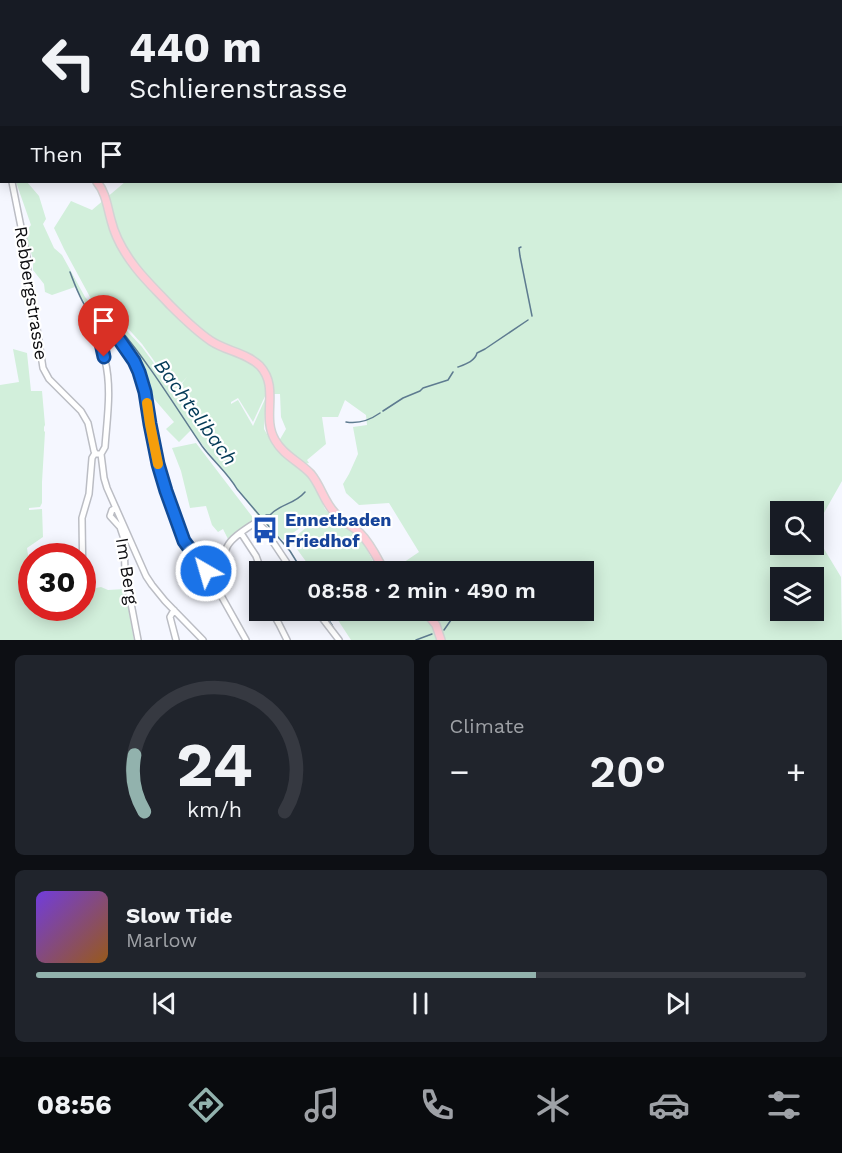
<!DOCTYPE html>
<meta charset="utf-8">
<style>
:root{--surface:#171b24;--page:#20242c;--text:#f1f3f6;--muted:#9ea1a6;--line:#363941;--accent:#92b2ad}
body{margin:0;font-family:"Work Sans",sans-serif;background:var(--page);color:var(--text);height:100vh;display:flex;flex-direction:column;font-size:22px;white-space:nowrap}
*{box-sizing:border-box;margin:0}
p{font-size:20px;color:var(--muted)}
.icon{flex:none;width:33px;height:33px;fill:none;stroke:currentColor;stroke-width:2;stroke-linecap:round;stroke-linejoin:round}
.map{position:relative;height:640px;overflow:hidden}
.panel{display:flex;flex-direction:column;gap:15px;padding:15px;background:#0d0f14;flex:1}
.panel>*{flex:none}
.hud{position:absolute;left:0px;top:0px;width:843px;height:183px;box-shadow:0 3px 15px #0003;background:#171b24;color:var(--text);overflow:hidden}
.controls{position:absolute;left:770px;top:501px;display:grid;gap:12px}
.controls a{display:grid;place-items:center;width:54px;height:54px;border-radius:0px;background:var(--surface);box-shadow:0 3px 15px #0003;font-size:30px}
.speed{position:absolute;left:18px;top:543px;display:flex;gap:12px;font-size:30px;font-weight:700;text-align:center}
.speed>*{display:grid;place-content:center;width:78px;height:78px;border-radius:50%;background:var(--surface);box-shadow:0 3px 15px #0003;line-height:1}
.speed .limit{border:9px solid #d22;background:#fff;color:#111}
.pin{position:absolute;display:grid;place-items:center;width:51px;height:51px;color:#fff;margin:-62px -26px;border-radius:50% 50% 50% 0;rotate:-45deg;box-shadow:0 0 6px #0007}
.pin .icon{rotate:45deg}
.me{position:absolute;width:66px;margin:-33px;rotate:322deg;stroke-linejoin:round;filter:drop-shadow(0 0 4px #0008)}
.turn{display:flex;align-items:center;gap:21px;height:126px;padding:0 30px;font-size:27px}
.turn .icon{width:78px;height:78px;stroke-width:2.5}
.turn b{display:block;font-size:42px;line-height:51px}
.then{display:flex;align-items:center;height:57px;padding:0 30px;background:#0003;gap:12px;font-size:22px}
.big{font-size:45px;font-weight:600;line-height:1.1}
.panel .tile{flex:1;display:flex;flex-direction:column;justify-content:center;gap:9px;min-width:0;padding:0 21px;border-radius:9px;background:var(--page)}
.panel .dial{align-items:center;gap:0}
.dial svg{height:156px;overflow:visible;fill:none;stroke:var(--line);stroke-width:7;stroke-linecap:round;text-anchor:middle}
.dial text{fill:var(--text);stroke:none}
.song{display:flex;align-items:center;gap:18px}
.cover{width:72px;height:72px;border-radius:9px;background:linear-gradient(135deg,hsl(260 70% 55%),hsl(30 70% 35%))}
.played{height:6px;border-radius:3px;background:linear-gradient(90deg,var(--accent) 65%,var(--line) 65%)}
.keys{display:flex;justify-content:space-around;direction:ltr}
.heat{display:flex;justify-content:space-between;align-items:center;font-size:33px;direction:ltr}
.panel .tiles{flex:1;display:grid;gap:15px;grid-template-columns:1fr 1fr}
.tile:last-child{grid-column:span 2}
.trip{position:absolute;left:249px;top:561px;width:345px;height:60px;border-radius:0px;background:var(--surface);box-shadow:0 3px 15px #0003;font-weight:600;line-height:60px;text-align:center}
.menu{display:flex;height:96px;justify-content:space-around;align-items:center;background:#090b0e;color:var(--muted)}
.menu .icon{width:42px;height:42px}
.menu .current{color:var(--accent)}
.menu b{font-size:27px;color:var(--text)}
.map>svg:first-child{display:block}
</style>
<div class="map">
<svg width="842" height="640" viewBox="0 0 842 640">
<rect width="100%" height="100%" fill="#f5f7ff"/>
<path fill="#d2efdb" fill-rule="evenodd" d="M 230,0 L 842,0 L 842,481 L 816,527 L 821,544 L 841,577 L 842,640 L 351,640 L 332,611 L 584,610 L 584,572 L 391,571 L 419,552 L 389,503 L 359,505 L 346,493 L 343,484 L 349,474 L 358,454 L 353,427 L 367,425 L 366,415 L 345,400 L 338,417 L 322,417 L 326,444 L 307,460 L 309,463 L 305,464 L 289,452 L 279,441 L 286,429 L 281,417 L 280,394 L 266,394 L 253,422 L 238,398 L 231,402 L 231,404 L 238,400 L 253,426 L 266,397 L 264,429 L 272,443 L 314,483 L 325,509 L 340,524 L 311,520 L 283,540 L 262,521 L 191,430 L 179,442 L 166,429 L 174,422 L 155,400 L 136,361 L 111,320 L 97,315 L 89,309 L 75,287 L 52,295 L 45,292 L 44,284 L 33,270 L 33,259 L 25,233 L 31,225 L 16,182 L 27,182 L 39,196 L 46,219 L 43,224 L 54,248 L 62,255 L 85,297 L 96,309 L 114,317 L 142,347 L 175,392 L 187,377 L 175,390 L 142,344 L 114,313 L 96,308 L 64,249 L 54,228 L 71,201 L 92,210 L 125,182 L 842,182 L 842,2 L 230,2 ZM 780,512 L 813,512 L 813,544 L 780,544 ZM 780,578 L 813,578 L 813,610 L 780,610 Z
M 13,349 L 27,353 L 31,391 L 42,391 L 45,425 L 44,427 L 44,431 L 45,432 L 42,482 L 42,503 L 40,507 L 29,508 L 29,510 L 42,509 L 43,537 L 27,548 L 30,569 L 31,569 L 32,608 L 82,608 L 83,590 L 89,589 L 90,592 L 96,590 L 96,588 L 101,587 L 108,590 L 125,589 L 134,640 L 0,640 L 0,385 L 19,382 Z
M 196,443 L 254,519 L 228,539 L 223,529 L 218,532 L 212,525 L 206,506 L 190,508 L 181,471 L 172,448 Z
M 312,522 L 344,526 L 362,540 L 378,571 L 313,571 L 291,541 Z"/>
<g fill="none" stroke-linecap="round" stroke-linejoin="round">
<path stroke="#5e7b90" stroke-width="1.5" d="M 521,247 L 519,248 L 520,256 L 532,316
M 70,272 C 74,282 82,306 91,313 C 101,320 110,317 119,328 C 150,365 175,406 202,446 C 213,461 228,473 237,489 L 290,551 L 303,572
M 458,367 C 466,364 475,361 477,353 L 485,349 L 528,320
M 383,411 L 403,398 L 420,391 L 423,388 L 448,380 L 453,372
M 346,422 C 358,424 370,420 380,413
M 266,515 L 270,515 C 281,503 294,505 305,492
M 584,605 L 587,605
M 322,610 L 332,625 L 334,630
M 564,610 L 567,612 L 573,610
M 444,630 L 458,610
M 416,640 L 432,634"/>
<g stroke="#bbbdc4" stroke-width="8">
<path id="minor" d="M 12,182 L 27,257 L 29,297 L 36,322 L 43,368 L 49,379 L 81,411 L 88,423 L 94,451 L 96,454 L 101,454
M 101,454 L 105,447 C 107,418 112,389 105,360 C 103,350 98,338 101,327 L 103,326 L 109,327 L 134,361 L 142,382 L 158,464 L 166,491 L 184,541 L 214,583 L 246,640
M 101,454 L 104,478 L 107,488 L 146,576 L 152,585 L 165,601 L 203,640
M 116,508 L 112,510 L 110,516 L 120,527 L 124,539 L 125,572 L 138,640
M 241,533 L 256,556 L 262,572
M 83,589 L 82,518 L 89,494 L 92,458 L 95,453
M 218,590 C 230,579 221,560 227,547 C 231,538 244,530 253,524 L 260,525 L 265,530 L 293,572
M 174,610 L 170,617 L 176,640
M 271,610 L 279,624 L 287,640
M 316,610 L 339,640"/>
</g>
<g stroke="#d3d3d4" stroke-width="10">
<path id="major" d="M 0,155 L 2,156
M 97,182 C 106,193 107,206 111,220 C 115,237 125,254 136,268 C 146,281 159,293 170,305 C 183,318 196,331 211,341 C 226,351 247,353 260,366 C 280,388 261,416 275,440 C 283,455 300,462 311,474 C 321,486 324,502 335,513 C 342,521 352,526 360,533 C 371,544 377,558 385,572
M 424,610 L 436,625 L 441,640"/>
</g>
<use href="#minor" stroke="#fff" stroke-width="5"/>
<use href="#major" stroke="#fecdd7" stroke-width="7"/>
</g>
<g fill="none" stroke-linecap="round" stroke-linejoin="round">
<g stroke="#114b97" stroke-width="15">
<path id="route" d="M 104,357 L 99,334 L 101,327 L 104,326 L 109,327 L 116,335 L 134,361 L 139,372 L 145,392 L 150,424 L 158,464 L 166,491 L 184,541 L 206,571"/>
</g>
<use href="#route" stroke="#1a73e8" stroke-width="10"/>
<path stroke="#f59e0b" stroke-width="10" d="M 147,403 L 150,424 L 158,464"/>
</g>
<defs>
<g id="bus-bare" transform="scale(2.07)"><path d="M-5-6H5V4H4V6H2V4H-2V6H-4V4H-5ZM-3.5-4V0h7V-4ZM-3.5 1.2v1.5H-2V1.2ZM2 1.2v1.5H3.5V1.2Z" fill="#1a4fb4" stroke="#fff" stroke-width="2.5" paint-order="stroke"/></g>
</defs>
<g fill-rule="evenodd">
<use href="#bus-bare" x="265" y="530"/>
</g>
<g text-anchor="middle" stroke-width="4.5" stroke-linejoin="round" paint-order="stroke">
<g font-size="18" fill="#0d0d10" stroke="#fff">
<text transform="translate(31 293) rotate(81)" y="6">Rebbergstrasse</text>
<text transform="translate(127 571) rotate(81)" y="6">Im Berg</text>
</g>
<g font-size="18" font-weight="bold" fill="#164399" stroke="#fff" text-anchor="start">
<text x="285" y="526">Ennetbaden<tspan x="285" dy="21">Friedhof</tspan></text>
</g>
<g font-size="20" font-style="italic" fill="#033a57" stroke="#fff">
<text transform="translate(196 412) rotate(54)" y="7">Bachtelibach</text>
</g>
</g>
</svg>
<div class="controls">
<a><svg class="icon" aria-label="search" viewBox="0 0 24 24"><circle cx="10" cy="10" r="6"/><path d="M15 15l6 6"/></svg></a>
<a><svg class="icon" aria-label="layers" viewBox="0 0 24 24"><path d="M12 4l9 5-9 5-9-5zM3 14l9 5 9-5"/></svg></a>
</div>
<div class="speed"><div class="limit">30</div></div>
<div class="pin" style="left:104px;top:357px;background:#d93025"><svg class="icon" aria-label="arrive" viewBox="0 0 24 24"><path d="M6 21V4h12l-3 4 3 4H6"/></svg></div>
<svg class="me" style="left:206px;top:571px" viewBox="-20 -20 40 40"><circle r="17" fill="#1a73e8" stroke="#fff" stroke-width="3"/><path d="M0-11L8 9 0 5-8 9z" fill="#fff"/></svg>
<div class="trip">08:58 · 2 min · 490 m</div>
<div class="hud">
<div class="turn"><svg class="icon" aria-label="left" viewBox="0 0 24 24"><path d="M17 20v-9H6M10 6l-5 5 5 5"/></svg><div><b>440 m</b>Schlierenstrasse</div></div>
<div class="then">Then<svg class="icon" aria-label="arrive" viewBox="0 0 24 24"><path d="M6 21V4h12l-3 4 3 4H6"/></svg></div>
</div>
</div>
<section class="panel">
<div class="tiles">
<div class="tile dial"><svg viewBox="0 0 100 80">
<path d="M14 69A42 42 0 1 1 86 69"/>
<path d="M14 69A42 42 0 0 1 9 40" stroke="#92b2ad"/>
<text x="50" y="56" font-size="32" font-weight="700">24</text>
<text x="50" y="72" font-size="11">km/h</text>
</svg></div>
<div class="tile"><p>Climate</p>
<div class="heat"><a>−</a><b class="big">20°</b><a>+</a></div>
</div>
<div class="tile">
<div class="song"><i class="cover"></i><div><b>Slow Tide</b><p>Marlow</p></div></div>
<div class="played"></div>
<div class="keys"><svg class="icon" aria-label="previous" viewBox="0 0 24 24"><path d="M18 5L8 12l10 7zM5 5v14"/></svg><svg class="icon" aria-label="pause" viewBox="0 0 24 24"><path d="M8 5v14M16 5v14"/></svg><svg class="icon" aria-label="next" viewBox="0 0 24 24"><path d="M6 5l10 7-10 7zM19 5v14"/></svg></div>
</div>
</div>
</section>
<nav class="menu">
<b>08:56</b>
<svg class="icon current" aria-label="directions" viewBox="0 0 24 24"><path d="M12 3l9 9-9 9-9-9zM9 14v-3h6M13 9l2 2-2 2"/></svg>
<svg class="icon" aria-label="music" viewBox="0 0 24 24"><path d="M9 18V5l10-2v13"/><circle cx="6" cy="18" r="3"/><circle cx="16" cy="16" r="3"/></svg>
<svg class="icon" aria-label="phone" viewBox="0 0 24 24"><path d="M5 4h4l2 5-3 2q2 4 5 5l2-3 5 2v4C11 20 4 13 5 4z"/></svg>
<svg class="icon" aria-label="climate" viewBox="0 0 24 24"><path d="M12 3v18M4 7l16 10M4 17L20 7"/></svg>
<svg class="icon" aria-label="car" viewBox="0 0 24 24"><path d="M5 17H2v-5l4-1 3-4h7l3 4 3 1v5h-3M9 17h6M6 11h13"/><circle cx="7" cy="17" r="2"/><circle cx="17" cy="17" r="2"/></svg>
<svg class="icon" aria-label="filters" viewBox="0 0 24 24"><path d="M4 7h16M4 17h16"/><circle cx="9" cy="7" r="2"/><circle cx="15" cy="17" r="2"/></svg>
</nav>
